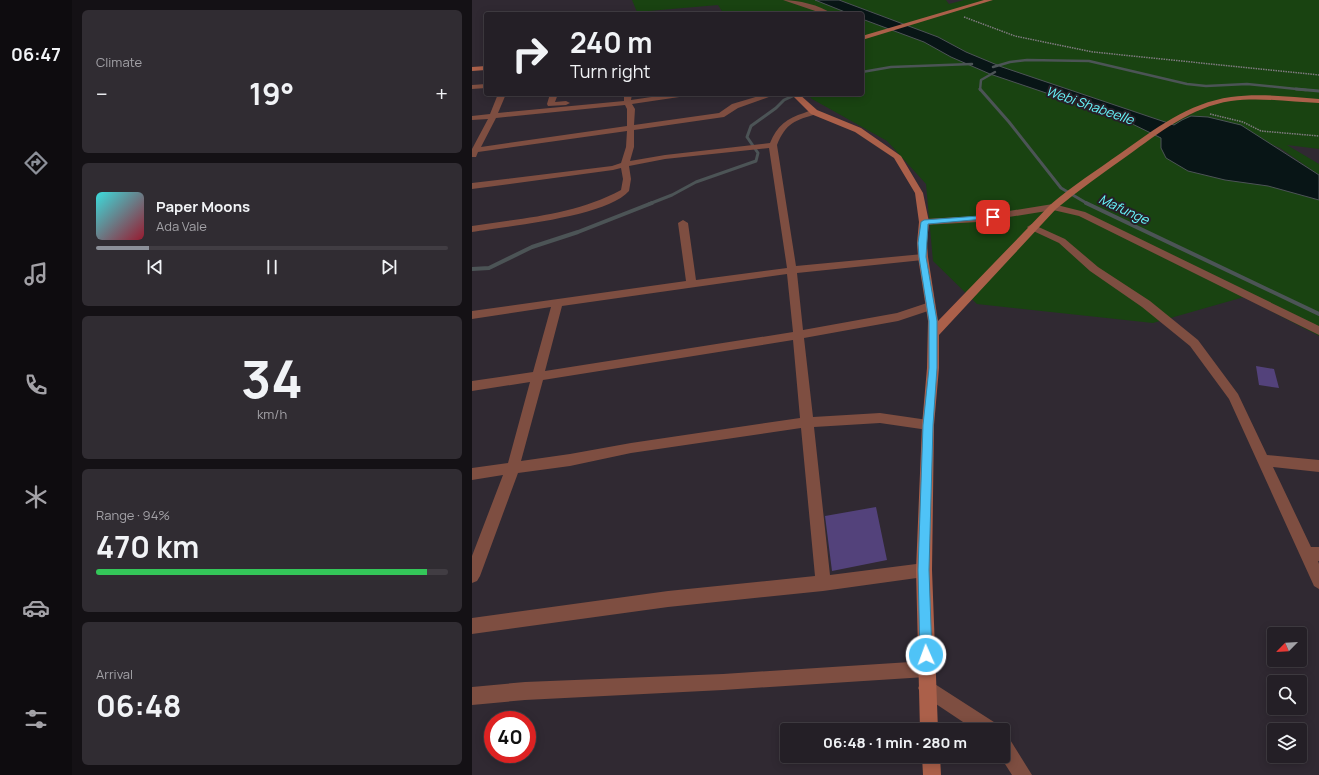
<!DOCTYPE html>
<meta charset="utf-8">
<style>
:root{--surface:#241f26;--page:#302c32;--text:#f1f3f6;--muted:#a3a2a7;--line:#413d43;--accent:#8c9099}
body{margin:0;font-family:Manrope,sans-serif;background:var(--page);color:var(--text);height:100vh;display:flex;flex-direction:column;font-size:15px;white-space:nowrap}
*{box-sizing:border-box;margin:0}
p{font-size:13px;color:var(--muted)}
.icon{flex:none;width:22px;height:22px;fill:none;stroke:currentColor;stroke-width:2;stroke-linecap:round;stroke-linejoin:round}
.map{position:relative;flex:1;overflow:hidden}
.details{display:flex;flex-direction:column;gap:10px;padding:10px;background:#141115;width:400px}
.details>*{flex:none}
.hud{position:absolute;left:12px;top:12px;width:380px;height:84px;border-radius:4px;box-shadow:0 2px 10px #0003,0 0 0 1px var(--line);background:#241f26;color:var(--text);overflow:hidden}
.needle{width:26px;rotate:246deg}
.buttons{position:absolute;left:795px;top:627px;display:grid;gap:8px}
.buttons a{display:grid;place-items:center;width:40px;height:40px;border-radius:4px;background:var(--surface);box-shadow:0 2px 10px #0003,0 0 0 1px var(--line);font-size:20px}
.speed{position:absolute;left:12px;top:711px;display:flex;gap:8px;font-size:20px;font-weight:700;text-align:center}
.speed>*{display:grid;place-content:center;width:52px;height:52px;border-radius:50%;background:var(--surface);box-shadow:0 2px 10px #0003,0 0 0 1px var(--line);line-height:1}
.speed .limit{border:6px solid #d22;background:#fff;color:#111}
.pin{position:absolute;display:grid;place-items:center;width:34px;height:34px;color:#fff;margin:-17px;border-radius:8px;box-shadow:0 2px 6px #0006}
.me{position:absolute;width:44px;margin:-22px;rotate:358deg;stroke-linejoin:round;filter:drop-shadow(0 0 3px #0008)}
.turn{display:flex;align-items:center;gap:14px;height:84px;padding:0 20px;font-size:18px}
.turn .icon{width:52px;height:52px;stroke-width:2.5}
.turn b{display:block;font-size:28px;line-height:34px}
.big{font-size:30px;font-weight:700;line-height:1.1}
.details .tile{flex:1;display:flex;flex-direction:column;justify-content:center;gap:6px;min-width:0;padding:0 14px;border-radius:6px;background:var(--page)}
.details .dial{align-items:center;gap:0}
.dial b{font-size:52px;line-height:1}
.song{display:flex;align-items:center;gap:12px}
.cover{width:48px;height:48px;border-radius:6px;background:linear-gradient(135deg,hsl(180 70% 55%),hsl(350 70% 35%))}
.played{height:4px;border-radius:2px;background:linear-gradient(90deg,var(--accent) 15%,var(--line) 15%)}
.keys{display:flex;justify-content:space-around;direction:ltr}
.heat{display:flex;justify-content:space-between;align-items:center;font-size:22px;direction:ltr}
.charge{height:6px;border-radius:3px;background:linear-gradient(90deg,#34c759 94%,var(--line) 0)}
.trip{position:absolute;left:308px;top:723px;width:230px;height:40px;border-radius:4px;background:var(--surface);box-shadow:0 2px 10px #0003,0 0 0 1px var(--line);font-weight:700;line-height:40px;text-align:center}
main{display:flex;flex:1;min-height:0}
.tab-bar{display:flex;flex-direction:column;width:72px;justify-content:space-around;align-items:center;background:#0e0c0f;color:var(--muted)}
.tab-bar .icon{width:28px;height:28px}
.tab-bar .active{color:var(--accent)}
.tab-bar b{font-size:18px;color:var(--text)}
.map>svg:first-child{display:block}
</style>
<main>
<nav class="tab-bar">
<b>06:47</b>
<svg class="icon active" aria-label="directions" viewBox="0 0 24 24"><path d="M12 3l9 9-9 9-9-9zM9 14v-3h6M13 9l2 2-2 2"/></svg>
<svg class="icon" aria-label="music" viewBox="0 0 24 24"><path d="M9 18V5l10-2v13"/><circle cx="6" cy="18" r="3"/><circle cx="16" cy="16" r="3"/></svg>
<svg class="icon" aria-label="phone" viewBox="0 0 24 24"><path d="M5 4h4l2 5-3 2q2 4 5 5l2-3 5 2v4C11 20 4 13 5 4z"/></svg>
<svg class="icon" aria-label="climate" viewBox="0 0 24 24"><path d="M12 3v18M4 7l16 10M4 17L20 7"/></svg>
<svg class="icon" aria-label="car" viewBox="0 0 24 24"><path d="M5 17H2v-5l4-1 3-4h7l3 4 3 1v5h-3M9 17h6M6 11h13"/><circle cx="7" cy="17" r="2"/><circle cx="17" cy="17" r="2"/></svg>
<svg class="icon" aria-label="filters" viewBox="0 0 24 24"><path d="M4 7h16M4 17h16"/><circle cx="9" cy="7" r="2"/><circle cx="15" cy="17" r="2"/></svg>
</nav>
<section class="details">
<div class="tile"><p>Climate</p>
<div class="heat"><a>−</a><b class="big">19°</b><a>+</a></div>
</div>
<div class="tile">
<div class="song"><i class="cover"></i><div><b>Paper Moons</b><p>Ada Vale</p></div></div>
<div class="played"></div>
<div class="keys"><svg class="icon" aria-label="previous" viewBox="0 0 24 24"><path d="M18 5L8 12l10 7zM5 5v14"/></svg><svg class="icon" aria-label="pause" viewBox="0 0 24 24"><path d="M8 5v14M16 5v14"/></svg><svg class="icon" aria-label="next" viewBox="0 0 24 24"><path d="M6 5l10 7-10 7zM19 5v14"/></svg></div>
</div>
<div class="tile dial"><b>34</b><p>km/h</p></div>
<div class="tile"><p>Range · 94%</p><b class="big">470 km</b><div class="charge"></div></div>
<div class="tile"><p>Arrival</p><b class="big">06:48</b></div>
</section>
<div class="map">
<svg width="847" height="775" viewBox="0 0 847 775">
<rect width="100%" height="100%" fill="#302932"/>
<path fill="#194311" d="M 160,0 L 343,0 L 378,14 L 251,13 L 246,5 L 165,12 Z
M 367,0 L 474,0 L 477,4 L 492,0 L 847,0 L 847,149 L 815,145 L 847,164 L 847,175 L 808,148 L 736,117 L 719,116 L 710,120 L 702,125 L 530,67 L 494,52 L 466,37 Z
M 390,19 L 452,42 L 479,57 L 518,74 L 648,118 L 690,138 L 689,148 L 716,171 L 753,180 L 796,186 L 847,200 L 847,336 L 772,297 L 681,323 L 505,304 L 461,261 L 454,184 L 415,141 L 340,99 L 335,94 L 390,94 Z"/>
<path fill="#081516" stroke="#4c5456" d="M 343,0 L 367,0 L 466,37 L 494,52 L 530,67 L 702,125 L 710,120 L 719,116 L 736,117 L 769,125 L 847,175 L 847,200 L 796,186 L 753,180 L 716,171 L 694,158 L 689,148 L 689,138 L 648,118 L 518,74 L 479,57 L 452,42 L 390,19 L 390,14 L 378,14 Z"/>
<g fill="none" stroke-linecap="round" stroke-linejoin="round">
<path stroke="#4c5456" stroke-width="2.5" d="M 521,67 L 538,62 L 555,60 L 617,61 L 715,84 L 734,86 L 775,84 L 834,90
M 390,72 L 419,67 L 500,64
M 508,90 L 509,80 L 523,72"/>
<path stroke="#4c5456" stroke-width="3" d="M 508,89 L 537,122 L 589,188 L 616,204
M 824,89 L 847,91
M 177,204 L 200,195 L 224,182 L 284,161 L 286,153 L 275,137 L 279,126 L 304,108 L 312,100 L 325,94"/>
<path stroke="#4c5456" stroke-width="4" d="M 614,203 L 847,314
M 0,269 L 17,268 L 60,247 L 106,232 L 180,203"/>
</g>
<path fill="#53427b" d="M 784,366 L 802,369 L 807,388 L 787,385 Z
M 404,507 L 415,560 L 360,571 L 353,516 Z"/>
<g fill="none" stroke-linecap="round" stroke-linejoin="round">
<path stroke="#817b82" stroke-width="1.5" stroke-dasharray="1.5 1" stroke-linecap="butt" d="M 492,17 L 543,36 L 621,52 L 847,75
M 738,114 L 771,122 L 789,131 L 847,136"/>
<path fill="#7e4e41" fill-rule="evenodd" d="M 311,0 C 326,0 348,5 360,14 L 352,14 Z
M 14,84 L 14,88 L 0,89 L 0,85 Z
M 26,94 L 34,94 L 26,113 L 152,101 L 152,94 L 160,94 L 159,100 L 200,94 L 218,94 L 214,96 L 160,104 L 163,109 L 162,125 L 247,113 L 260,104 L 294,94 L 305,94 L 266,108 L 252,117 L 162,130 L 162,147 L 158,161 L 193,155 L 298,143 C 305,126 315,118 332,113 C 336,111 340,110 345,110 L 345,114 C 323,120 314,123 305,145 L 324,266 L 451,254 L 456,257 L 451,260 L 325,273 L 331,330 L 425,313 L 458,302 L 462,303 L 463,306 L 462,309 L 426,321 L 332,338 L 341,417 L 408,413 L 456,420 L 460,421 L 462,425 L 460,429 L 456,430 L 408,423 L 342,427 L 358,575 L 452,563 L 457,565 L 460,570 L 457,575 L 452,577 L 351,591 L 196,607 L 0,634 L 0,618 L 196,591 L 343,576 L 329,428 L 159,453 L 98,466 L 46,473 L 8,576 L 5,581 L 0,583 L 0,556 L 31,475 L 0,480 L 0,468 L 36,463 L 58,382 L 0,391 L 0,381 L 61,372 L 79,307 L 0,319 L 0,311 L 214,281 L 206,223 L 211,220 L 216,223 L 224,280 L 315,268 L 297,148 L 193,159 L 157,166 L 159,179 L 157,191 C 134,217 36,226 0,232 L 0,226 C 51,218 103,215 149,190 L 151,179 L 149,168 L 141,170 L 0,189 L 0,183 L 140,166 L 149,163 L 154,147 L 155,131 L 6,152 L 4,157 L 0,157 L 0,149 L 16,119 L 0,120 L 0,116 L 18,114 ZM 153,105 L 155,109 L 155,126 L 9,147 L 24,118 ZM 315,274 L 321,332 L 73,371 L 90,306 ZM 321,340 L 328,418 L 159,443 L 98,454 L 49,461 L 71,380 Z
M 78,94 L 86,94 L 83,102 L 94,101 L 98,103 L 94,105 L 76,106 L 75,104 Z
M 581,204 L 613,212 L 847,326 L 847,335 L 607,216 L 581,210 L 506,222 L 452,225 L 447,222 L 452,219 L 506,216 Z
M 560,224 L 593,239 L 626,267 L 678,301 L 726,340 L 766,394 L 795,455 L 847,460 L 847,472 L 801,467 L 839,547 L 847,547 L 847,561 L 846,561 L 847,564 L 847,589 L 842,586 L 757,399 L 718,346 L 670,307 L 618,271 L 587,243 L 557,229 L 555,227 Z
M 454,661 L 460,663 L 462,669 L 460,675 L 454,677 L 251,690 L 53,700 L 0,705 L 0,687 L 53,682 L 251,674 Z
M 455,679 L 525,724 L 528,730 L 503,730 L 449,694 L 446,688 L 449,682 Z
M 531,735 L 537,738 L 560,775 L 540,775 L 528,756 L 531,756 Z"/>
<path fill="#ab604a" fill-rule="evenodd" d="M 512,0 L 521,0 L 390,40 L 390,36 Z
M 14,66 L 14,70 L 0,71 L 0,67 Z
M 319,94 L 327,94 L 345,110 L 389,128 L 429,156 L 451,193 L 457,222 L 455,243 L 456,257 L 466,321 L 578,205 C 600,186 625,170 649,153 C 683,129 716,103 759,97 C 788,93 818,97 847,99 L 847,103 C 818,102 788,97 759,101 C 719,107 687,133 655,156 C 631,173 607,190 584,209 L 467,335 L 467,368 L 462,425 L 460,570 L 466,730 L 448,730 L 444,570 L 450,425 L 455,368 L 456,321 L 446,257 L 445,243 L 447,222 L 443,193 L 422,158 L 383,132 L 339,114 Z
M 450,756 L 468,756 L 469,775 L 451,775 Z"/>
</g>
<path fill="#4fc3f7" stroke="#337fa1" d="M 521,215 L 523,215 L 523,218 L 456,224 L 454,257 L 465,321 L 465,368 L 461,425 L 457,570 L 460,655 L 458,660 L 454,661 L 449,660 L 448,655 L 446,570 L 451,425 L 457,368 L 457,321 L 447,257 L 446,243 L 449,222 L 452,220 Z"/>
<g text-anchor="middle" stroke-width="4" stroke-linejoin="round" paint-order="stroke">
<g font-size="13" font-style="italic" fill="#68f8fd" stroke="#262028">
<text transform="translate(618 105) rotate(19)" y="5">Webi Shabeelle</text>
<text transform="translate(652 209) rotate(25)" y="5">Mafunge</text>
</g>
</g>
</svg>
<div class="buttons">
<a><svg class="needle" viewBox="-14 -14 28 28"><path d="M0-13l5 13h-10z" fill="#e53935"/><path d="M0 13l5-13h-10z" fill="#a3a2a7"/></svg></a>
<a><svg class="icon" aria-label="search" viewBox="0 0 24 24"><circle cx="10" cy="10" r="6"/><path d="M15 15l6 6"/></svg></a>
<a><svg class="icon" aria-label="layers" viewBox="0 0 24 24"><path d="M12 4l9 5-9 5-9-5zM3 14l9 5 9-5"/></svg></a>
</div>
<div class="speed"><div class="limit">40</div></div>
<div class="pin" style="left:521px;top:217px;background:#d93025"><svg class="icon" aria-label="arrive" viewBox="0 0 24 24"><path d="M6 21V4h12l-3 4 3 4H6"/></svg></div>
<svg class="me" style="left:454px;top:655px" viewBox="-20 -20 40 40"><circle r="17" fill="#4fc3f7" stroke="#fff" stroke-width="3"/><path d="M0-11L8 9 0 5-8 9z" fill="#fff"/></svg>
<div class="trip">06:48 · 1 min · 280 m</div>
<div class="hud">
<div class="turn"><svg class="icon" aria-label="right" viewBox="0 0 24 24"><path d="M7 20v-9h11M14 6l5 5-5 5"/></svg><div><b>240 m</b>Turn right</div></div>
</div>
</div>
</main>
